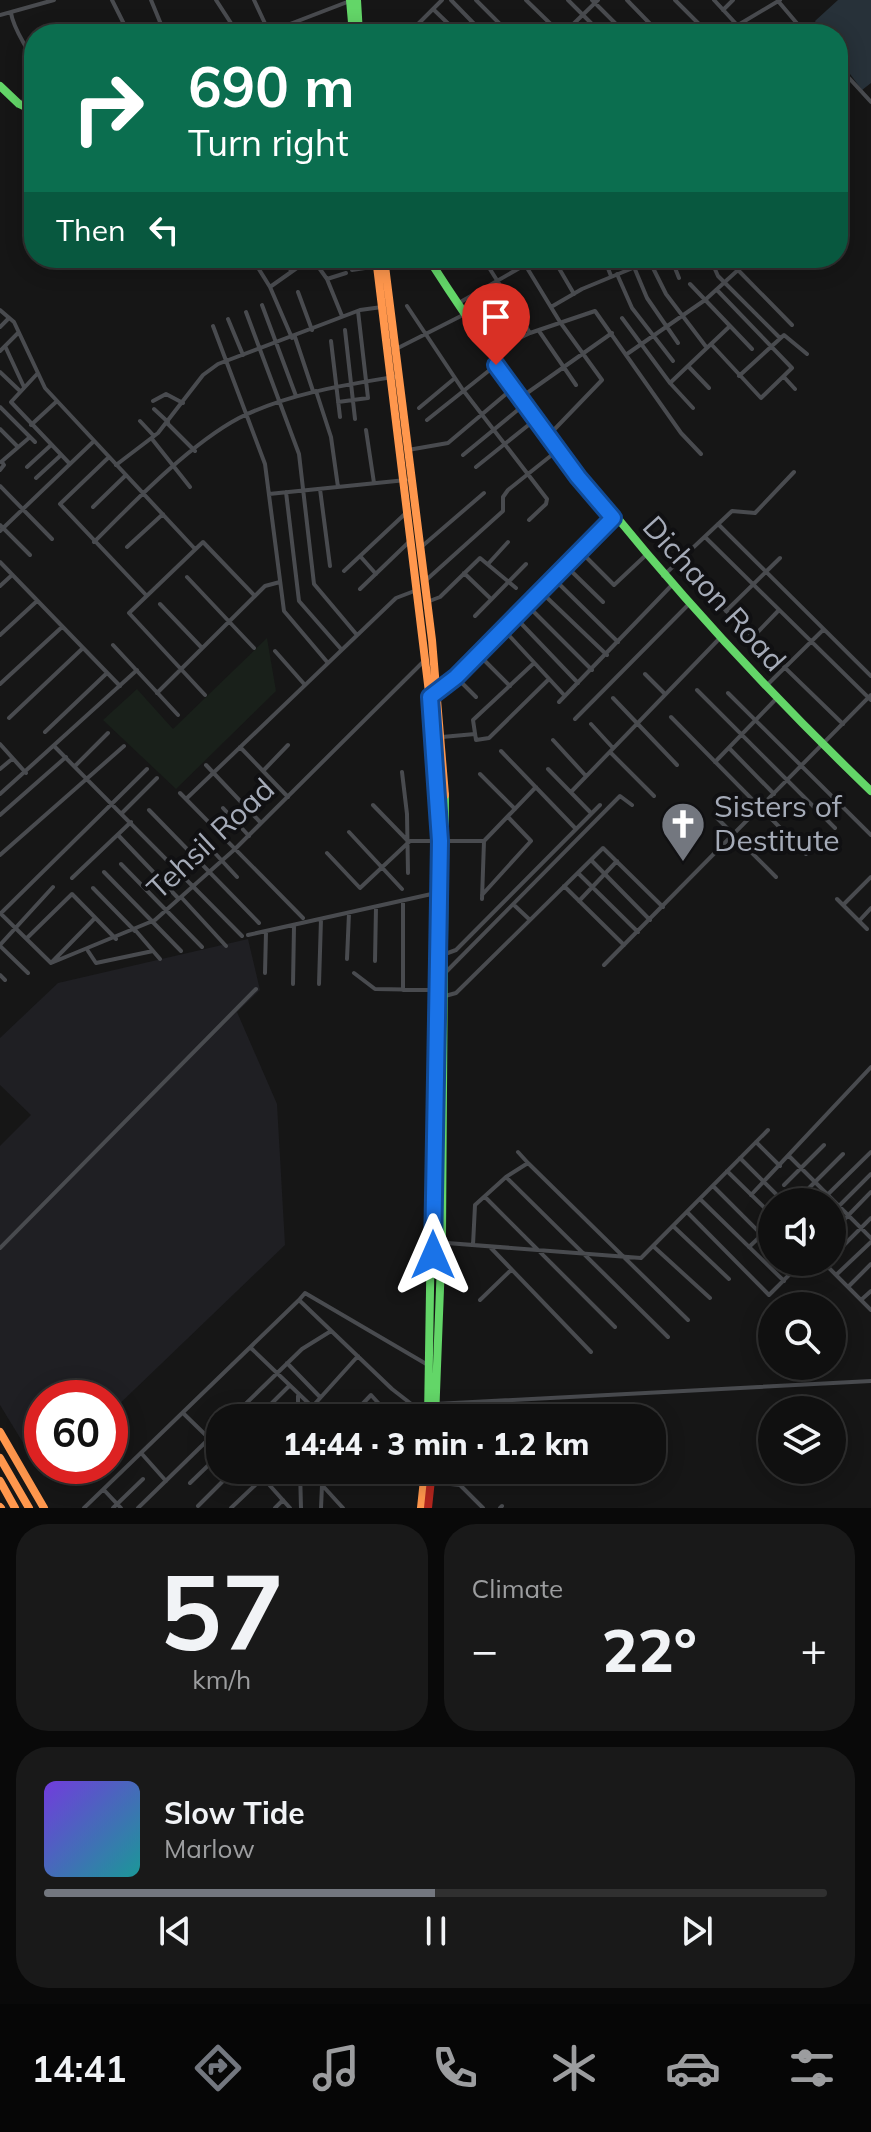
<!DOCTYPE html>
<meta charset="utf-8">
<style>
:root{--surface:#101010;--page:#191919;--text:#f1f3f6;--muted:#9c9d9f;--line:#303030;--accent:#73777f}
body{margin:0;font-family:Mulish,sans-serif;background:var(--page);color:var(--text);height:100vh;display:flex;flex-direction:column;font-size:30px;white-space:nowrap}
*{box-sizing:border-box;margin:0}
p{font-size:26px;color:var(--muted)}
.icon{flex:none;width:44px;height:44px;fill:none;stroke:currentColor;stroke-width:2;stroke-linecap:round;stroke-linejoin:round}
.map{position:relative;height:1508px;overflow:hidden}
.drawer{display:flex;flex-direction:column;gap:16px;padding:16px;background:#090909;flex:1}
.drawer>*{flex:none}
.banner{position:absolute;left:24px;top:24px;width:824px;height:244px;border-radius:32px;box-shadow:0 4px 20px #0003,0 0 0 2px var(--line);background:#0b6e4f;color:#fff;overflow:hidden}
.controls{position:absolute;left:758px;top:1188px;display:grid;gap:16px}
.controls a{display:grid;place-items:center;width:88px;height:88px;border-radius:50%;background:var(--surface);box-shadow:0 4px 20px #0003,0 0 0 2px var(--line);font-size:40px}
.speed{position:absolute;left:24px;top:1380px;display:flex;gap:16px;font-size:40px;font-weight:700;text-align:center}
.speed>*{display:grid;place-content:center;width:104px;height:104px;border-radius:50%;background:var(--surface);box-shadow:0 4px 20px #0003,0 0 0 2px var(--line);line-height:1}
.speed .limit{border:12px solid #d22;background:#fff;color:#111}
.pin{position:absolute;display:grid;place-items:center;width:68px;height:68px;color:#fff;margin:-82px -34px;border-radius:50% 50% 50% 0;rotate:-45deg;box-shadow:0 0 8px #0007}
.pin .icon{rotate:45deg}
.me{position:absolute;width:88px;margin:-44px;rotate:0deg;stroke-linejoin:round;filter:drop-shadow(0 0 6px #0008)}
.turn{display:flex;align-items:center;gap:28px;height:168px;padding:0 32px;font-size:36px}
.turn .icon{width:104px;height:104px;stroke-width:2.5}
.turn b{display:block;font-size:56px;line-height:68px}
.then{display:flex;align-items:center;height:76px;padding:0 32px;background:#0003;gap:16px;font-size:30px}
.big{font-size:60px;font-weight:800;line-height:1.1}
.drawer .tile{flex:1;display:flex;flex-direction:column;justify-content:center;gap:12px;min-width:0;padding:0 28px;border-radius:32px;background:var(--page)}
.drawer .dial{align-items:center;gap:0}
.dial b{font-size:104px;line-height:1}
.song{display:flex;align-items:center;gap:24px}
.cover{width:96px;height:96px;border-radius:12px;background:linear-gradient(135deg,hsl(260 70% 55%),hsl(180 70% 35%))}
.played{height:8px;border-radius:4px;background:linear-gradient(90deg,var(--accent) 50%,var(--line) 50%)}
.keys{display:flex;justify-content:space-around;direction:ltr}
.heat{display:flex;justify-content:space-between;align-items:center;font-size:44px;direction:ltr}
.drawer .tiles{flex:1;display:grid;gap:16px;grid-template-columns:1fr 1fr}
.tile:last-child{grid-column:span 2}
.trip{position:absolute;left:206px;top:1404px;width:460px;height:80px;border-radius:32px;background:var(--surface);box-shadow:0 4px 20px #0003,0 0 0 2px var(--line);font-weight:800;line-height:80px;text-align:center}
.menu{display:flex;height:128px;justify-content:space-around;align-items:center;background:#060606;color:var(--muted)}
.menu .icon{width:56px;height:56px}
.menu .active{color:var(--accent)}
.menu b{font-size:36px;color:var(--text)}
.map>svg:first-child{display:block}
</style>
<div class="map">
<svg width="871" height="1508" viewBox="0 0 871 1508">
<rect width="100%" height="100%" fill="#161616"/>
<path fill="#1f1f23" d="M 248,939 L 260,990 L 237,1012 L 277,1104 L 285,1245 L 110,1413 L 110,1398 L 42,1398 L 42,1466 L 55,1466 L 44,1477 L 0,1405 L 0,1146 L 31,1115 L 0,1085 L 0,1038 L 58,983 Z"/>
<path fill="#19201a" d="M 267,638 L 276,691 L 176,789 L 103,720 L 137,689 L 173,729 Z"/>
<path fill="#273139" d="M 838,0 L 871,0 L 871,83 L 862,90 L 838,58 L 838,34 L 823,34 L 815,21 Z"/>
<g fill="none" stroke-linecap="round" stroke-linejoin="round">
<path stroke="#494b4f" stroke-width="4" d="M 112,0 L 129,34
M 151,0 L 165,34
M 216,0 L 238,34
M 254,0 L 269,32
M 451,0 L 484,34
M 476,0 L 510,34
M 526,0 L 561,34
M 568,0 L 602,34
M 592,0 L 626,34
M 627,0 L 660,34
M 675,0 L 709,34
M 714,0 L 738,26
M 778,1 L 806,34
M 433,9 L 459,34
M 723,10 L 733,0
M 11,13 C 14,32 28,46 34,65
M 0,15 L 54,0
M 421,22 L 433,34
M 264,34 L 350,1
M 408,34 L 442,0
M 563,34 L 598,0
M 723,34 L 780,0
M 838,66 L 871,102
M 19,104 L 34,94
M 252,258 L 270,287 L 311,258
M 279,258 L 292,271
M 312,258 L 327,279 L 346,273
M 483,258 L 530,333
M 521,258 L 560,322 L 602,380 L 548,436
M 553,258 L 574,294
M 604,258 L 611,276
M 625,258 L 630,269
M 648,258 L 666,294 L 707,348
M 671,258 L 679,278
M 691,258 L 694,267
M 710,258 L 718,276 L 780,338
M 634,267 L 647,298 L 678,343
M 352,270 L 378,266
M 617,274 L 632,308 L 673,361
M 327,279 L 342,316
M 690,284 L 752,349
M 270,287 L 292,338
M 298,292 L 312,330
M 457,304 L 537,258
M 262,305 L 296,396
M 407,306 L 463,390 L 547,499 L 546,504 L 529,520
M 551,307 L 582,289 L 657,258
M 0,310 L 14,322 L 45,388 L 195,549
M 246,312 L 299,454 L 314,584 L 357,635
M 622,318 L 670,383 L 693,408
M 228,319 L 243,355
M 213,326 L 265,464 L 284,611 L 328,663
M 0,327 L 9,318
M 345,330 L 355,419
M 539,331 L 576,385
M 295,337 L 313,391
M 331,341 L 340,417
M 711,344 L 761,398 L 792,368 L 717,290
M 5,346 L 24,387
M 396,349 L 463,315
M 0,351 L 18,333
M 490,352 L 530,333 L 595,311 L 681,433 L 701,454
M 627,354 L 705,300 L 738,270 L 792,325
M 688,366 L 709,388
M 0,372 L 20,391
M 37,374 L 11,402 L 70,464
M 739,376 L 784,335 L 807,354
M 784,377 L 795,389
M 670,383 L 730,326
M 316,391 L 331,437 L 338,487
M 520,398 L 612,333
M 153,401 L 166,394 L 183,403
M 338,402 L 368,398 L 358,311
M 0,407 L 35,442
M 419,408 L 455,378
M 154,409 L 168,422
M 427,420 L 496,365
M 140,421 L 154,436
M 167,423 L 195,451
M 31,425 L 56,402
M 0,429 L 18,447
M 366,430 L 374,483
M 152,439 L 190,487
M 408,450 L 448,443 L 513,388
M 463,455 L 525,404
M 109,457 L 60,504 L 146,595
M 1,462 L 30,437
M 116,465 L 158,433 L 203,375 L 218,364 L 360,310 L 382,307
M 27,467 L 51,445
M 476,467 L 536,419
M 0,470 L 4,465 L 2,462
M 36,478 L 61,455
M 0,486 L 52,539
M 320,489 L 330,566
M 286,492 L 299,601 L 341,649
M 269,494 L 406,480
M 93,507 L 126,475
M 718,524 L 871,676
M 0,525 L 30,555
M 0,531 L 94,441
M 705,537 L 871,700
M 94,542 C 134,502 190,444 239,418 C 289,393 345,385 399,376
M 127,547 L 163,514
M 420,548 L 484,493
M 580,551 L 614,585 L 646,555
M 360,556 L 376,574
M 0,562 L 120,686
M 488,564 L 508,542
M 566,566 L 603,602
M 344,571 L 407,512
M 464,573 L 491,599
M 663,576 L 732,511 L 755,513 L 794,472
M 187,577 L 254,648
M 553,578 L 618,642
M 424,582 L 503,511 L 503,497 L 508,490 L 558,450
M 0,586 L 12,575
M 360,589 L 411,540
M 540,591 L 607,655
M 716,601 L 843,724
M 427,602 L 440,597 L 480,558 L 516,588
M 160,604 L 202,648
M 527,605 L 592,670
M 726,611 L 780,558
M 475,616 L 526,564
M 515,617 L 578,683
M 503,629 L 565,696
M 0,635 L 37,601
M 753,637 L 779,610
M 113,645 L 178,715
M 275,651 L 305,685
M 478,654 L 510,686
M 534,663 L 473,720 L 476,740 L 489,738 L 549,679
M 645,674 L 665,694
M 456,677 L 476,697
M 0,684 L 62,627
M 765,687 L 823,630
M 697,690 L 835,828
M 157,693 L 265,586 L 280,582
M 728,693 L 871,835
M 205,695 L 129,613 L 203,542 L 255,596
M 430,697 L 456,677 L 613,518
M 613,698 L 677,765
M 559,702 L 671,586
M 671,717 L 806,854
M 9,718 L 83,648
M 575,719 L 688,605
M 591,724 L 613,748
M 45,732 L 107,673
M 442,737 L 475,734
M 553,740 L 586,776
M 0,744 L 26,773
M 55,747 L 242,936
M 240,747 L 288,797
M 729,748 L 774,794
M 501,751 L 576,829
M 610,752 L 654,796
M 715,762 L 776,699
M 206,765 L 261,823
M 75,766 L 108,733
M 0,769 L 12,759
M 548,769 L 591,813
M 263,771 L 288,745
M 402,772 L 407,814 L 408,873
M 480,774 L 515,809
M 571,792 L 719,639
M 180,793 L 303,918
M 0,794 L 137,670
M 186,799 L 396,598 L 417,590
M 373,805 L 407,840
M 223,808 L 249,836
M 149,810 L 259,923
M 122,813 L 157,778
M 0,815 L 66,757
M 715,816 L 776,877
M 349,832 L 402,889
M 118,835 L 178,898
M 200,837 L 237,877
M 327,853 L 360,888 L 410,841 L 484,841 L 536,787
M 0,855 L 124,746
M 591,860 L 650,920
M 121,864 L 202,947
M 104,872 L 181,951
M 578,873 L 638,932
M 72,878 L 131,822
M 564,886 L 624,945
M 93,888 L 135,931
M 482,895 L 531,841 L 508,817
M 181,897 L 226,946
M 482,899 L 484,841
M 837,899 L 867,929
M 579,901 L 617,861
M 514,905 L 530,920
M 843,905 L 871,877
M 0,913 L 51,963 L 155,920 L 235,849 L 426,659
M 1,913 L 147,769
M 859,921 L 871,908
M 136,931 L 160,959
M 248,935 L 436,893
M 27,938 L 72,894 L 116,939
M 0,945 L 53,887
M 0,946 L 28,973
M 88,951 L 96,963 L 153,951
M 445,954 L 456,950 L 600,805
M 347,959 L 349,913
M 375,961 L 376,907
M 52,962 L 95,918
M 604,965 L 871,695
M 265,973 L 266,932
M 354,973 L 375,989 L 434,990
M 445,973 L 620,796 L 632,805
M 0,975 L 5,980
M 293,984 L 294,926
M 319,984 L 321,919
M 403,990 L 403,901
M 445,996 L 456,993 L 603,848 L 663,907
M 756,1142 L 780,1166
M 518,1152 L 528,1163
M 789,1156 L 871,1238
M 740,1158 L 784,1202
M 727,1171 L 772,1215
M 506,1177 L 668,1337
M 784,1185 L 824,1145
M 713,1186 L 772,1245
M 751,1195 L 871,1067
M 485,1197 L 615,1327
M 700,1199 L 784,1281
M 795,1202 L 843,1154
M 820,1202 L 871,1152
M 687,1212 L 769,1295 L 802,1262
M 832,1213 L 871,1174
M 673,1226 L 729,1279
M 833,1231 L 871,1192
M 434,1242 L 641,1258 L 768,1130
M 473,1245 L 475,1205 L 506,1177 L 528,1163 L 688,1320
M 653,1246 L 710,1298
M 749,1247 L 772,1225
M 0,1248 L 256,989
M 491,1248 L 591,1352
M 832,1257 L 871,1218
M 790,1262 L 796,1268
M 827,1262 L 826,1265 L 871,1310
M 836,1275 L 871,1242
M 848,1287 L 871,1264
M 299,1300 L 305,1293 L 428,1365
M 480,1300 L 511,1270
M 861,1300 L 871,1291
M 252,1349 L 324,1418
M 287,1363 L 320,1397
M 298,1396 L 298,1418
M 435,1404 L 871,1381
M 312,1407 L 358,1356
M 184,1414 L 220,1449
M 231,1418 L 302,1349 L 331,1331
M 257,1418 L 288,1387
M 288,1418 L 298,1409
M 349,1418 L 371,1395 L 392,1418
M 142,1454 L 166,1481
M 256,1470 L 290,1508
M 300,1470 L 301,1508
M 431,1482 L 460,1485 L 483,1508
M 190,1483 L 220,1454
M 104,1490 L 121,1508
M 198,1506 L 234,1470
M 84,1508 L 299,1300 L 392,1389 L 428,1417
M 113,1508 L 143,1479
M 138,1508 L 220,1428
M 231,1508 L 271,1470
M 275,1508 L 283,1500
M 321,1508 L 322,1485 L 343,1508
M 500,1508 L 502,1506"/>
<path stroke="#63d668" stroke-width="8" d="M 350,0 L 353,34
M 357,0 L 359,34
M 0,86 L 19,104 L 34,111
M 428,258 C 554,455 702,629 871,791
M 428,1418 L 438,781 L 432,717
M 435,1418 L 442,1237 L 445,795"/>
<path stroke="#ff974d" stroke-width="8" d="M 376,258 L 432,717
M 384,258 L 432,640 L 445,795
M 0,1432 L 44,1508
M 0,1458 L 29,1508
M 0,1481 L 15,1508
M 0,1507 L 1,1508
M 421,1508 L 425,1470"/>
<path stroke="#b3261e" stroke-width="8" d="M 428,1508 L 432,1470"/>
</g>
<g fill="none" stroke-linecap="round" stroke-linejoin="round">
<g stroke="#114b97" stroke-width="20">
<path id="route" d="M 433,1255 L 440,841 L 430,697 L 456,677 L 613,518 L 578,477 L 496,365"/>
</g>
<use href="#route" stroke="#1a73e8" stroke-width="14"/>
</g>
<defs>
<g id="church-pin" transform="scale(2.3)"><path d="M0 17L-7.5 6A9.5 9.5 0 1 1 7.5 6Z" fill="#73777f" stroke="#101012"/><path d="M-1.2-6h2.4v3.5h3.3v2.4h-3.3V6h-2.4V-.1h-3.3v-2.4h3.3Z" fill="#fff"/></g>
</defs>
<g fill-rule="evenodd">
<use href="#church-pin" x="683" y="824"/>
</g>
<g text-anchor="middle" stroke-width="8" stroke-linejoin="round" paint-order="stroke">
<g font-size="30" fill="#a5abb8" stroke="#101012">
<text transform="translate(714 594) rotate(48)" y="10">Dichaon Road</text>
<text transform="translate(211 839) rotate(-43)" y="10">Tehsil Road</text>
</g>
<g font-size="30" fill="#a5abb8" stroke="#101012" text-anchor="start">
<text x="714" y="817">Sisters of<tspan x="714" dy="34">Destitute</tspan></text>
</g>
</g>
</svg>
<div class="controls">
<a><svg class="icon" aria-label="sound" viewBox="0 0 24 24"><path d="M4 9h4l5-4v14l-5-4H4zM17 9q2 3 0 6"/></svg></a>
<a><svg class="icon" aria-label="search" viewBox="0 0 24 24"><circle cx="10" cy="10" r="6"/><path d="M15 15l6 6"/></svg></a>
<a><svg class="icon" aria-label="layers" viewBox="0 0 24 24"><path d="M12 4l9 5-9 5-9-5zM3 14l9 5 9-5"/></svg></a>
</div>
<div class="speed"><div class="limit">60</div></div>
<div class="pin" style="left:496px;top:365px;background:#d93025"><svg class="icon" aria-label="arrive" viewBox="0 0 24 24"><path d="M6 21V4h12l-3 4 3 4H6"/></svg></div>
<svg class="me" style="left:433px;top:1255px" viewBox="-20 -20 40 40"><path d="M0-17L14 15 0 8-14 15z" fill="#1a73e8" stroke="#fff" stroke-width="4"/></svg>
<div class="trip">14:44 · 3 min · 1.2 km</div>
<div class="banner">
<div class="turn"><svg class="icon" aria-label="right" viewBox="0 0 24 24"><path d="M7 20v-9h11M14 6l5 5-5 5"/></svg><div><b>690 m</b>Turn right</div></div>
<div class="then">Then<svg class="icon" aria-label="left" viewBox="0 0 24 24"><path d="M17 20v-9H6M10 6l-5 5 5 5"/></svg></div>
</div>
</div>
<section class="drawer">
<div class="tiles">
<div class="tile dial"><b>57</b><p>km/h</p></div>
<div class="tile"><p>Climate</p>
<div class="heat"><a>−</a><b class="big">22°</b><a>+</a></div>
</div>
<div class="tile">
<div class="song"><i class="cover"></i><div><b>Slow Tide</b><p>Marlow</p></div></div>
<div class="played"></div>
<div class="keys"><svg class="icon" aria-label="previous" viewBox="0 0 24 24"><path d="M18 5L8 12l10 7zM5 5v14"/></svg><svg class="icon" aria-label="pause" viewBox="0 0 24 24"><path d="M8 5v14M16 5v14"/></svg><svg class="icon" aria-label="next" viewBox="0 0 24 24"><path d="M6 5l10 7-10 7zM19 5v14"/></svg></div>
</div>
</div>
</section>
<nav class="menu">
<b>14:41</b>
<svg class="icon active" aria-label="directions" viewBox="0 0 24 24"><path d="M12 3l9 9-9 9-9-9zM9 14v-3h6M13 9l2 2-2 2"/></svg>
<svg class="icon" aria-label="music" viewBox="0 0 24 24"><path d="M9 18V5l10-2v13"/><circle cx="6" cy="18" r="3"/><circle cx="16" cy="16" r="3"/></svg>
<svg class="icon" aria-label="phone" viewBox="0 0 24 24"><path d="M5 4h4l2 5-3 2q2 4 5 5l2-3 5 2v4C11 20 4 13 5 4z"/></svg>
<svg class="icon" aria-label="climate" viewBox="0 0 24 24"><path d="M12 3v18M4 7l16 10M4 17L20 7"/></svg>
<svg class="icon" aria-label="car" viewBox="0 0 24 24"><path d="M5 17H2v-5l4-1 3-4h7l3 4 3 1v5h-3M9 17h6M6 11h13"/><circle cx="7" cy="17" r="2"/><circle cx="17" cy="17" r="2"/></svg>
<svg class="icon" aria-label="filters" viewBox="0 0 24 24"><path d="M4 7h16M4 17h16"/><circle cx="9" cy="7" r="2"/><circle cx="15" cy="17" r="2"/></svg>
</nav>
